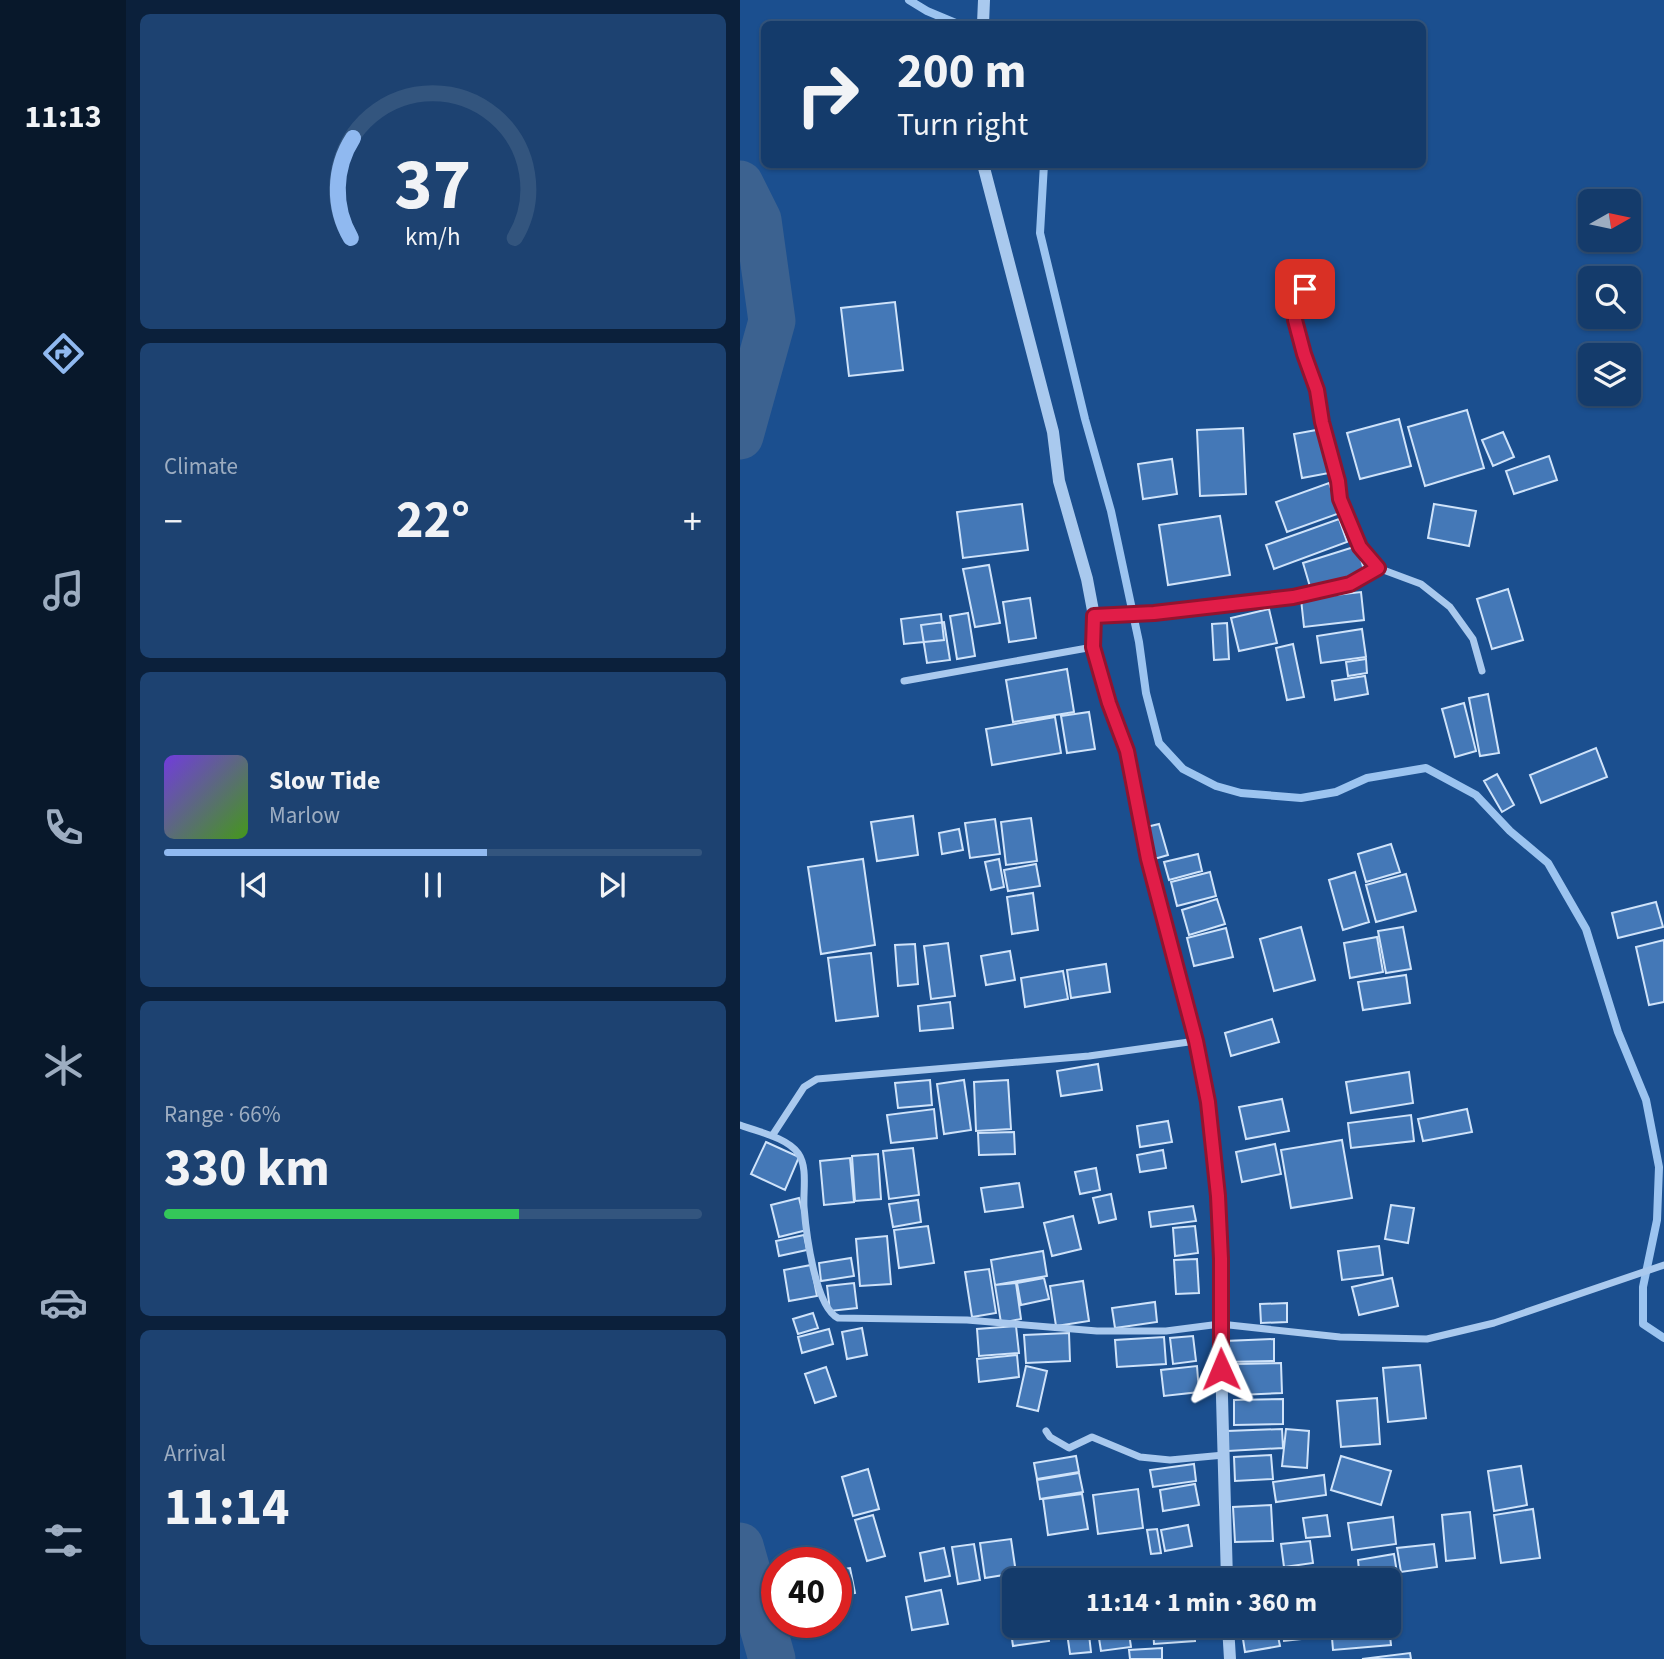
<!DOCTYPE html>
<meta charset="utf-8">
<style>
:root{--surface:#143b6b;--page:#1d4271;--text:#f1f3f6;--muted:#9dadc1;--line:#33557e;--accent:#90b9f0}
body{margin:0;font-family:"Source Sans 3",sans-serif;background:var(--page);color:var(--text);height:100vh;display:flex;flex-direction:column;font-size:26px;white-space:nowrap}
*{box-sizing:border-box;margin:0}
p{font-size:23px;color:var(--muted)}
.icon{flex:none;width:38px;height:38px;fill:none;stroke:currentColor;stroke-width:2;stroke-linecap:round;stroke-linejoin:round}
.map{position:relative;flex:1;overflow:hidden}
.side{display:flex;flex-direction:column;gap:14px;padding:14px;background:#0b203b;width:614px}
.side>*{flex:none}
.banner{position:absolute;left:21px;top:21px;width:665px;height:147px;border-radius:10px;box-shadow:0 2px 5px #0004,0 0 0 2px var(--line);background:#143b6b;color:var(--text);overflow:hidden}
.needle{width:46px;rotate:81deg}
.controls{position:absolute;left:838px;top:189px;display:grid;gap:14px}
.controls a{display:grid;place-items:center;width:63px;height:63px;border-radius:10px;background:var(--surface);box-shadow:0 2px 5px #0004,0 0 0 2px var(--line);font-size:35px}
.speed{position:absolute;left:21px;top:1547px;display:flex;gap:14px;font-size:35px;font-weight:700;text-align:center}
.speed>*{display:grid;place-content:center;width:91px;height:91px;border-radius:50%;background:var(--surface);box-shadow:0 2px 5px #0004,0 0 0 2px var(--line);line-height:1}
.speed .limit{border:10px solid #d22;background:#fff;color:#111}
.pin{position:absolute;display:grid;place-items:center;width:60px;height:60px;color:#fff;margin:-30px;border-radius:14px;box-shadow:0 4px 10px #0006}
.me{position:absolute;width:77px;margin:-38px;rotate:359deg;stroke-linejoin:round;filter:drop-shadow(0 0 5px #0008)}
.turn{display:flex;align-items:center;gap:24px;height:147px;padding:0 21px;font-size:32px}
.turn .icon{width:91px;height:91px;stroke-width:2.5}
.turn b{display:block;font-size:49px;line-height:60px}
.big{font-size:52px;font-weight:700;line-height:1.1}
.side .widget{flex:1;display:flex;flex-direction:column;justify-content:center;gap:10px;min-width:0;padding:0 24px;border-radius:10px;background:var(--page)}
.side .dial{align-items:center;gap:0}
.dial svg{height:182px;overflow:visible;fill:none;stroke:var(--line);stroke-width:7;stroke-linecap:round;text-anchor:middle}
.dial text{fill:var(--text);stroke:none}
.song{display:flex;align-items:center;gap:21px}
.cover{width:84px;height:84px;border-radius:10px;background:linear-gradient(135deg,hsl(260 70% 55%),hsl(100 70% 35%))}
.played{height:7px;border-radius:4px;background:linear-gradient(90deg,var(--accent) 60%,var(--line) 60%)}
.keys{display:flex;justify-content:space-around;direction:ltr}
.heat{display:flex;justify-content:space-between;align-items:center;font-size:38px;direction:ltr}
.charge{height:10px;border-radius:5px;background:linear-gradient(90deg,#34c759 66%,var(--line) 0)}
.trip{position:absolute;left:262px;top:1568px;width:399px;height:70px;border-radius:10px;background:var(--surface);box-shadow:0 2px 5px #0004,0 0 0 2px var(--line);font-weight:700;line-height:70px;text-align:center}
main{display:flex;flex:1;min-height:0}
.menu{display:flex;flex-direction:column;width:126px;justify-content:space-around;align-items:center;background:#08182b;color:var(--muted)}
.menu .icon{width:49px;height:49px}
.menu .on{color:var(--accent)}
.menu b{font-size:32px;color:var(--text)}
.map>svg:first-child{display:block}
</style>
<main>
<nav class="menu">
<b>11:13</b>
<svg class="icon on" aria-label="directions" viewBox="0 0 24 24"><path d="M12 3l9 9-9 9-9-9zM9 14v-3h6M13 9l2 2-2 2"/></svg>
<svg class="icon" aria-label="music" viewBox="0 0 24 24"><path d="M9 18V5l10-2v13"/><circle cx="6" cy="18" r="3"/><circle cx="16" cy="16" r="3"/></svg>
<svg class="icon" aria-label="phone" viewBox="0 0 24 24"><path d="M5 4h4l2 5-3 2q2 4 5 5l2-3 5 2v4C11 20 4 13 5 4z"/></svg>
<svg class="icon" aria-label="climate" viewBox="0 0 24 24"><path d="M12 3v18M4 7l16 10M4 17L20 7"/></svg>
<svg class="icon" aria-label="car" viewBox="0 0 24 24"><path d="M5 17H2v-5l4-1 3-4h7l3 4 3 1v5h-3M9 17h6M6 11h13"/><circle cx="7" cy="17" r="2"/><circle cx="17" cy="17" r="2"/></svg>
<svg class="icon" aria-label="filters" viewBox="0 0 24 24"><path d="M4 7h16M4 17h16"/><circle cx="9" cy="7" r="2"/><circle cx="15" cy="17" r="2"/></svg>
</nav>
<section class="side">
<div class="widget dial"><svg viewBox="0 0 100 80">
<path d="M14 69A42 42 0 1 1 86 69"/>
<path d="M14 69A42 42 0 0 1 15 25" stroke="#90b9f0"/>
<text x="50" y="56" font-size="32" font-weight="700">37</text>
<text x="50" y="72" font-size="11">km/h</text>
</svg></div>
<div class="widget"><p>Climate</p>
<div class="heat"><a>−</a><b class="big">22°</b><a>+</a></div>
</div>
<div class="widget">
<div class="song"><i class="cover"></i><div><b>Slow Tide</b><p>Marlow</p></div></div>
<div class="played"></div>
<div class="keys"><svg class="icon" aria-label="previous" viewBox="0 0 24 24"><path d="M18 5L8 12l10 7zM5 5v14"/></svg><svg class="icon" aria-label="pause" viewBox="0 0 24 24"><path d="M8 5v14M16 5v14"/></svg><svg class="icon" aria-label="next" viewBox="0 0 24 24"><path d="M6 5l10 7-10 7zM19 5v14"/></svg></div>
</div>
<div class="widget"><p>Range · 66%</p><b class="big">330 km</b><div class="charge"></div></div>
<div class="widget"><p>Arrival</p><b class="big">11:14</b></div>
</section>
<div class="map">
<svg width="924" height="1659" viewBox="0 0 924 1659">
<rect width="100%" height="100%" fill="#1b4f8f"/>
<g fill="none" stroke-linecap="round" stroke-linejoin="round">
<path stroke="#9cc4f0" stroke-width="8" d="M 169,0 L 187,11 L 218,24
M 304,164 L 300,233 L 345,419 L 371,511 L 399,642 L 406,693 L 419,743 L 443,769 L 476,786 L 501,793 L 561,798 L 596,792 L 627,778 L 686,768 L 736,795 L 770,831 L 808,863 L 846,929 L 878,1032 L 906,1100 L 919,1167 L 917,1220 L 903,1287 L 903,1324 L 924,1338"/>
<path stroke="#3c6290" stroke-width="47" d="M 0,184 L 18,220 L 32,321 L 0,436
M 0,1546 L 32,1659"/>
</g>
<path fill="#4478b7" stroke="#cfe3fa" stroke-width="2" d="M 155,302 L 163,370 L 109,376 L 101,308 Z
M 727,410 L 744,468 L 685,486 L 668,427 Z
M 659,419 L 671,466 L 620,479 L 607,433 Z
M 503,428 L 506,494 L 460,496 L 457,430 Z
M 582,429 L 589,473 L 562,478 L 554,434 Z
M 763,432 L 774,457 L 753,466 L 742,440 Z
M 809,456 L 817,480 L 774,494 L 766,471 Z
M 432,459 L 437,494 L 403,499 L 398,464 Z
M 589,483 L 600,513 L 547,532 L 536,502 Z
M 282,504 L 288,550 L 223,558 L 217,512 Z
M 694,504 L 736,511 L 729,546 L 688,538 Z
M 480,516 L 490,575 L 428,585 L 419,525 Z
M 599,519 L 607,542 L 534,569 L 526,545 Z
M 617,546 L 625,573 L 571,590 L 563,563 Z
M 249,565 L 260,623 L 235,627 L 223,569 Z
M 768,589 L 783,640 L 752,649 L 737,599 Z
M 621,592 L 624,620 L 564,627 L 561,599 Z
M 290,598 L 296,638 L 269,642 L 263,602 Z
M 529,609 L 537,643 L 499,651 L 491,618 Z
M 228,613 L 235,656 L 217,659 L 210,616 Z
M 201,614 L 204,640 L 164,644 L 161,619 Z
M 204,622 L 210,660 L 187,663 L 181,625 Z
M 487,623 L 489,659 L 474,660 L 472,624 Z
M 622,629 L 626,657 L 581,663 L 577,636 Z
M 553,644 L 564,697 L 547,700 L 536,648 Z
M 626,659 L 627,673 L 608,676 L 606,662 Z
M 327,669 L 334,712 L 273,722 L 266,680 Z
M 625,676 L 628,694 L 595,700 L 592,681 Z
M 748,694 L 759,753 L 740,756 L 729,698 Z
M 724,703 L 736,751 L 715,757 L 702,709 Z
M 349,712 L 355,749 L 327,753 L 321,716 Z
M 315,717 L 321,753 L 252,765 L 246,729 Z
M 856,748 L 867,777 L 801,803 L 790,775 Z
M 757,774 L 774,805 L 762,812 L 744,781 Z
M 173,816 L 178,855 L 137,861 L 131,822 Z
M 291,818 L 297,861 L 266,865 L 261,822 Z
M 255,819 L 260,854 L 230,858 L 225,823 Z
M 419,824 L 428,855 L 411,860 L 402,828 Z
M 219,829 L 223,850 L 202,854 L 199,833 Z
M 651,844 L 660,872 L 626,882 L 618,854 Z
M 458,854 L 462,871 L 429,880 L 424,862 Z
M 123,859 L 135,945 L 81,954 L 68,867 Z
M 259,859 L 264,887 L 251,890 L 245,862 Z
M 296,864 L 300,886 L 268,891 L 264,870 Z
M 470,872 L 476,896 L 437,906 L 431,882 Z
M 615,872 L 629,922 L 603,930 L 589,880 Z
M 666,874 L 676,911 L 636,922 L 626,885 Z
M 293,893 L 298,930 L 272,934 L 267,897 Z
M 477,899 L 485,924 L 449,935 L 442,910 Z
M 916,902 L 923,927 L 878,938 L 872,913 Z
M 561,927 L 575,980 L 534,991 L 520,939 Z
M 663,927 L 671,969 L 646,973 L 638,931 Z
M 486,928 L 493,957 L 454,966 L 447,938 Z
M 637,937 L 643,972 L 610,978 L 604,943 Z
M 924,940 L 924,1002 L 909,1005 L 896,947 Z
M 208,943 L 215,996 L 191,999 L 184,946 Z
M 175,944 L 178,984 L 158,986 L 155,945 Z
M 270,951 L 275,980 L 246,985 L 241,956 Z
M 131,953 L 138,1016 L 96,1021 L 88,958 Z
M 366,964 L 370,992 L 331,998 L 327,970 Z
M 323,971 L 328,999 L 285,1007 L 281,978 Z
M 666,975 L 670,1003 L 623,1010 L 618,982 Z
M 210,1002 L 213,1028 L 180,1031 L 178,1006 Z
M 532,1019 L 539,1042 L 491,1056 L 485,1033 Z
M 358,1064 L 362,1090 L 321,1096 L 317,1071 Z
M 669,1072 L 673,1103 L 611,1113 L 606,1082 Z
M 190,1080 L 192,1105 L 158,1108 L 155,1083 Z
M 224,1080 L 231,1130 L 204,1134 L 197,1084 Z
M 268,1080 L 271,1129 L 236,1131 L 234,1082 Z
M 542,1099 L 549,1131 L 506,1139 L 499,1107 Z
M 194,1109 L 197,1138 L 151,1143 L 147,1115 Z
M 727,1109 L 732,1132 L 683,1141 L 678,1119 Z
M 671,1115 L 674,1141 L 611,1148 L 608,1123 Z
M 428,1121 L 432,1142 L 400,1147 L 397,1126 Z
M 274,1132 L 275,1154 L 239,1155 L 238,1133 Z
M 602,1140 L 612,1198 L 551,1208 L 541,1150 Z
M 26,1142 L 59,1157 L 45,1190 L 11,1174 Z
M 535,1144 L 541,1174 L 502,1182 L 496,1152 Z
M 173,1148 L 179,1195 L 149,1199 L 143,1151 Z
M 423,1150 L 426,1168 L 400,1172 L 397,1155 Z
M 138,1154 L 141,1199 L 115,1201 L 112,1156 Z
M 110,1158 L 114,1202 L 84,1205 L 80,1161 Z
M 356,1168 L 360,1190 L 340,1194 L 335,1172 Z
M 279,1183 L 283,1207 L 245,1212 L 241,1188 Z
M 371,1194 L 376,1219 L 359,1223 L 353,1198 Z
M 59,1198 L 67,1230 L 39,1237 L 31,1205 Z
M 178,1200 L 181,1222 L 153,1227 L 149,1204 Z
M 651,1205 L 674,1208 L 668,1243 L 645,1239 Z
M 453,1206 L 456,1221 L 411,1227 L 409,1212 Z
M 333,1216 L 341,1249 L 312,1256 L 304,1223 Z
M 188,1226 L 194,1263 L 159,1268 L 154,1230 Z
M 455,1226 L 458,1253 L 435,1256 L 433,1228 Z
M 64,1235 L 67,1250 L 39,1256 L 36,1241 Z
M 147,1236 L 151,1284 L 120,1286 L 116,1239 Z
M 639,1246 L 643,1275 L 602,1280 L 598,1251 Z
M 303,1251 L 307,1276 L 255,1285 L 251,1260 Z
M 111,1258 L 114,1276 L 81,1281 L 79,1263 Z
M 457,1259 L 459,1293 L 436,1294 L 434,1260 Z
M 71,1265 L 77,1296 L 49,1301 L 44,1270 Z
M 249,1269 L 256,1313 L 232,1317 L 225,1272 Z
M 304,1278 L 309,1299 L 281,1305 L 277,1283 Z
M 652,1278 L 658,1306 L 619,1315 L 612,1287 Z
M 343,1281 L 349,1321 L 316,1326 L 310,1286 Z
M 114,1283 L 117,1308 L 90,1311 L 87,1286 Z
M 276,1283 L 281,1319 L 261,1323 L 255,1285 Z
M 415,1302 L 417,1322 L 375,1328 L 372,1308 Z
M 547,1303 L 547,1322 L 521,1323 L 520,1304 Z
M 73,1313 L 78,1328 L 58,1334 L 53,1319 Z
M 276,1326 L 279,1353 L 239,1356 L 237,1329 Z
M 122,1328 L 127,1355 L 107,1359 L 102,1332 Z
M 89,1329 L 93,1344 L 62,1353 L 58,1337 Z
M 329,1333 L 330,1361 L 286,1363 L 284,1335 Z
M 453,1336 L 456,1361 L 433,1364 L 430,1338 Z
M 424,1337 L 426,1364 L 377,1367 L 375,1340 Z
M 534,1339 L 534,1361 L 486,1362 L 485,1341 Z
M 277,1355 L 279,1377 L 239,1382 L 237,1359 Z
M 541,1363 L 542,1393 L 499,1395 L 498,1364 Z
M 680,1365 L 686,1418 L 648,1422 L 643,1368 Z
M 286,1366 L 307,1371 L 298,1411 L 277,1406 Z
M 457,1366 L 459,1392 L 424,1396 L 421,1370 Z
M 86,1367 L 96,1396 L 75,1403 L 65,1374 Z
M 637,1398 L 640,1444 L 601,1447 L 597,1401 Z
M 543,1399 L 543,1424 L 494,1425 L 494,1400 Z
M 542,1429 L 543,1448 L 488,1451 L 487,1431 Z
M 546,1429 L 569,1431 L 567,1468 L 542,1466 Z
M 531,1455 L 533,1479 L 495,1481 L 494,1457 Z
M 336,1456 L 339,1472 L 297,1479 L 294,1463 Z
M 601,1456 L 651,1471 L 641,1505 L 591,1490 Z
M 454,1464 L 456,1481 L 413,1487 L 410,1470 Z
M 781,1466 L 787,1505 L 754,1511 L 748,1471 Z
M 128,1469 L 139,1509 L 113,1516 L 102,1477 Z
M 339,1473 L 343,1492 L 300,1499 L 297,1480 Z
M 584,1475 L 586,1495 L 536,1502 L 533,1482 Z
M 455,1484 L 459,1505 L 423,1511 L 420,1490 Z
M 398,1489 L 403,1528 L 358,1534 L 353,1495 Z
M 342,1494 L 348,1529 L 308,1535 L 303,1499 Z
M 531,1505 L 533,1541 L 495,1542 L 493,1507 Z
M 793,1509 L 800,1558 L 761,1563 L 754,1515 Z
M 730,1512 L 735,1558 L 706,1561 L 702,1515 Z
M 133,1515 L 145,1556 L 127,1561 L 115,1520 Z
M 587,1515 L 590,1536 L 566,1538 L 563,1518 Z
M 653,1517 L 656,1544 L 612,1550 L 608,1523 Z
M 448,1525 L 452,1546 L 425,1551 L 421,1530 Z
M 417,1529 L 421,1553 L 411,1554 L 407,1530 Z
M 271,1539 L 276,1573 L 245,1578 L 240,1543 Z
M 570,1541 L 573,1563 L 544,1567 L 541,1544 Z
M 234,1544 L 240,1580 L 218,1584 L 212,1547 Z
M 694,1544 L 697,1567 L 661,1572 L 657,1548 Z
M 204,1548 L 210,1576 L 185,1581 L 180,1553 Z
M 654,1554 L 658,1579 L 620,1580 L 618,1560 Z
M 110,1568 L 115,1593 L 100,1596 L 96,1570 Z
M 201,1590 L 208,1624 L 172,1630 L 166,1597 Z
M 275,1617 L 275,1626 L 307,1626 L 309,1641 L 273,1646 L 269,1618 Z
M 326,1626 L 348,1626 L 351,1652 L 330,1654 Z
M 357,1626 L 388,1626 L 391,1647 L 361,1651 Z
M 413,1626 L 454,1626 L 455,1641 L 414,1644 Z
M 501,1626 L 536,1626 L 540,1646 L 505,1652 Z
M 543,1626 L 569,1626 L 570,1638 L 544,1641 Z
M 591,1626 L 649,1626 L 651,1645 L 593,1650 Z
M 422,1648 L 422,1659 L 390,1659 L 389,1650 Z
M 670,1653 L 671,1659 L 622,1659 Z"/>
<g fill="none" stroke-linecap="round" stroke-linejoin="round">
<path stroke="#a9c9ee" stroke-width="7" d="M 583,274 L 560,294 L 555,307 L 555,320 L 564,354 L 577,390 L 582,422 L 605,516 L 620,547 L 638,568 L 681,584 L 710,607 L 733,639 L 742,671
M 354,616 L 414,613 L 553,597 L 610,584 L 638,568
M 164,681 L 353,647
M 0,1125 C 18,1132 46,1137 58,1153 C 68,1167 63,1190 64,1207 C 66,1232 75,1307 98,1318 L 227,1320 L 357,1331 L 426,1331 L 480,1324 L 600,1337 L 687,1339 L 754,1323 L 924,1265
M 32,1136 L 64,1087 L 77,1079 L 349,1056 L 456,1041
M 306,1431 L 310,1437 L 329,1448 L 352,1437 L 400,1457 L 430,1460 L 484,1455"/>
<path stroke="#a9c9ee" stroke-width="12" d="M 243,24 L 244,0
M 243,164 L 313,432 L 319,481 L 347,579 L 354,616 L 353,647 L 369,703 L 387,751 L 408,859 L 456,1041 L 468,1102 L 473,1137 L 481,1259 L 480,1324 L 487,1580
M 488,1626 L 490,1659"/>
</g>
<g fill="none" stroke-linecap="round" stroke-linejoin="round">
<g stroke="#92132f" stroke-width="18">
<path id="route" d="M 481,1369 L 481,1259 L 478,1196 L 468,1102 L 456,1041 L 408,859 L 387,751 L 369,703 L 353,647 L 354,616 L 414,613 L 553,597 L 610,584 L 638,568 L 620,547 L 600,499 L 598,481 L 582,422 L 577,390 L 564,354 L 555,320 L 556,301 L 565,289"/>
</g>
<use href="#route" stroke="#e11d48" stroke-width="12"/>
</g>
</svg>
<div class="controls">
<a><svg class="needle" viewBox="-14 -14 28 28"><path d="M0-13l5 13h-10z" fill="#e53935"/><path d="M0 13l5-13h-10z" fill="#9dadc1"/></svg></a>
<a><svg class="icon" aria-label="search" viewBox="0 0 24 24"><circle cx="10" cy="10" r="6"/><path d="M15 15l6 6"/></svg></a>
<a><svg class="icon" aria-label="layers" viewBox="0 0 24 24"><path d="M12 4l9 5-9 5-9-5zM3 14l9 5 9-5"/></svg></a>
</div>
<div class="speed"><div class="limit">40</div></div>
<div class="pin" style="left:565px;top:289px;background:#d93025"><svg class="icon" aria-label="arrive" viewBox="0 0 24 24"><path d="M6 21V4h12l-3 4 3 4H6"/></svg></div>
<svg class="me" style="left:481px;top:1369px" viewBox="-20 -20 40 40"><path d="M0-17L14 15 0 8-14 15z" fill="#e11d48" stroke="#fff" stroke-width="4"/></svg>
<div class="trip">11:14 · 1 min · 360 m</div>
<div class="banner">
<div class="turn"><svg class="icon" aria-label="right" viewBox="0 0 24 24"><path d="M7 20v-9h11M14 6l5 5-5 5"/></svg><div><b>200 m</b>Turn right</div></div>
</div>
</div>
</main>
